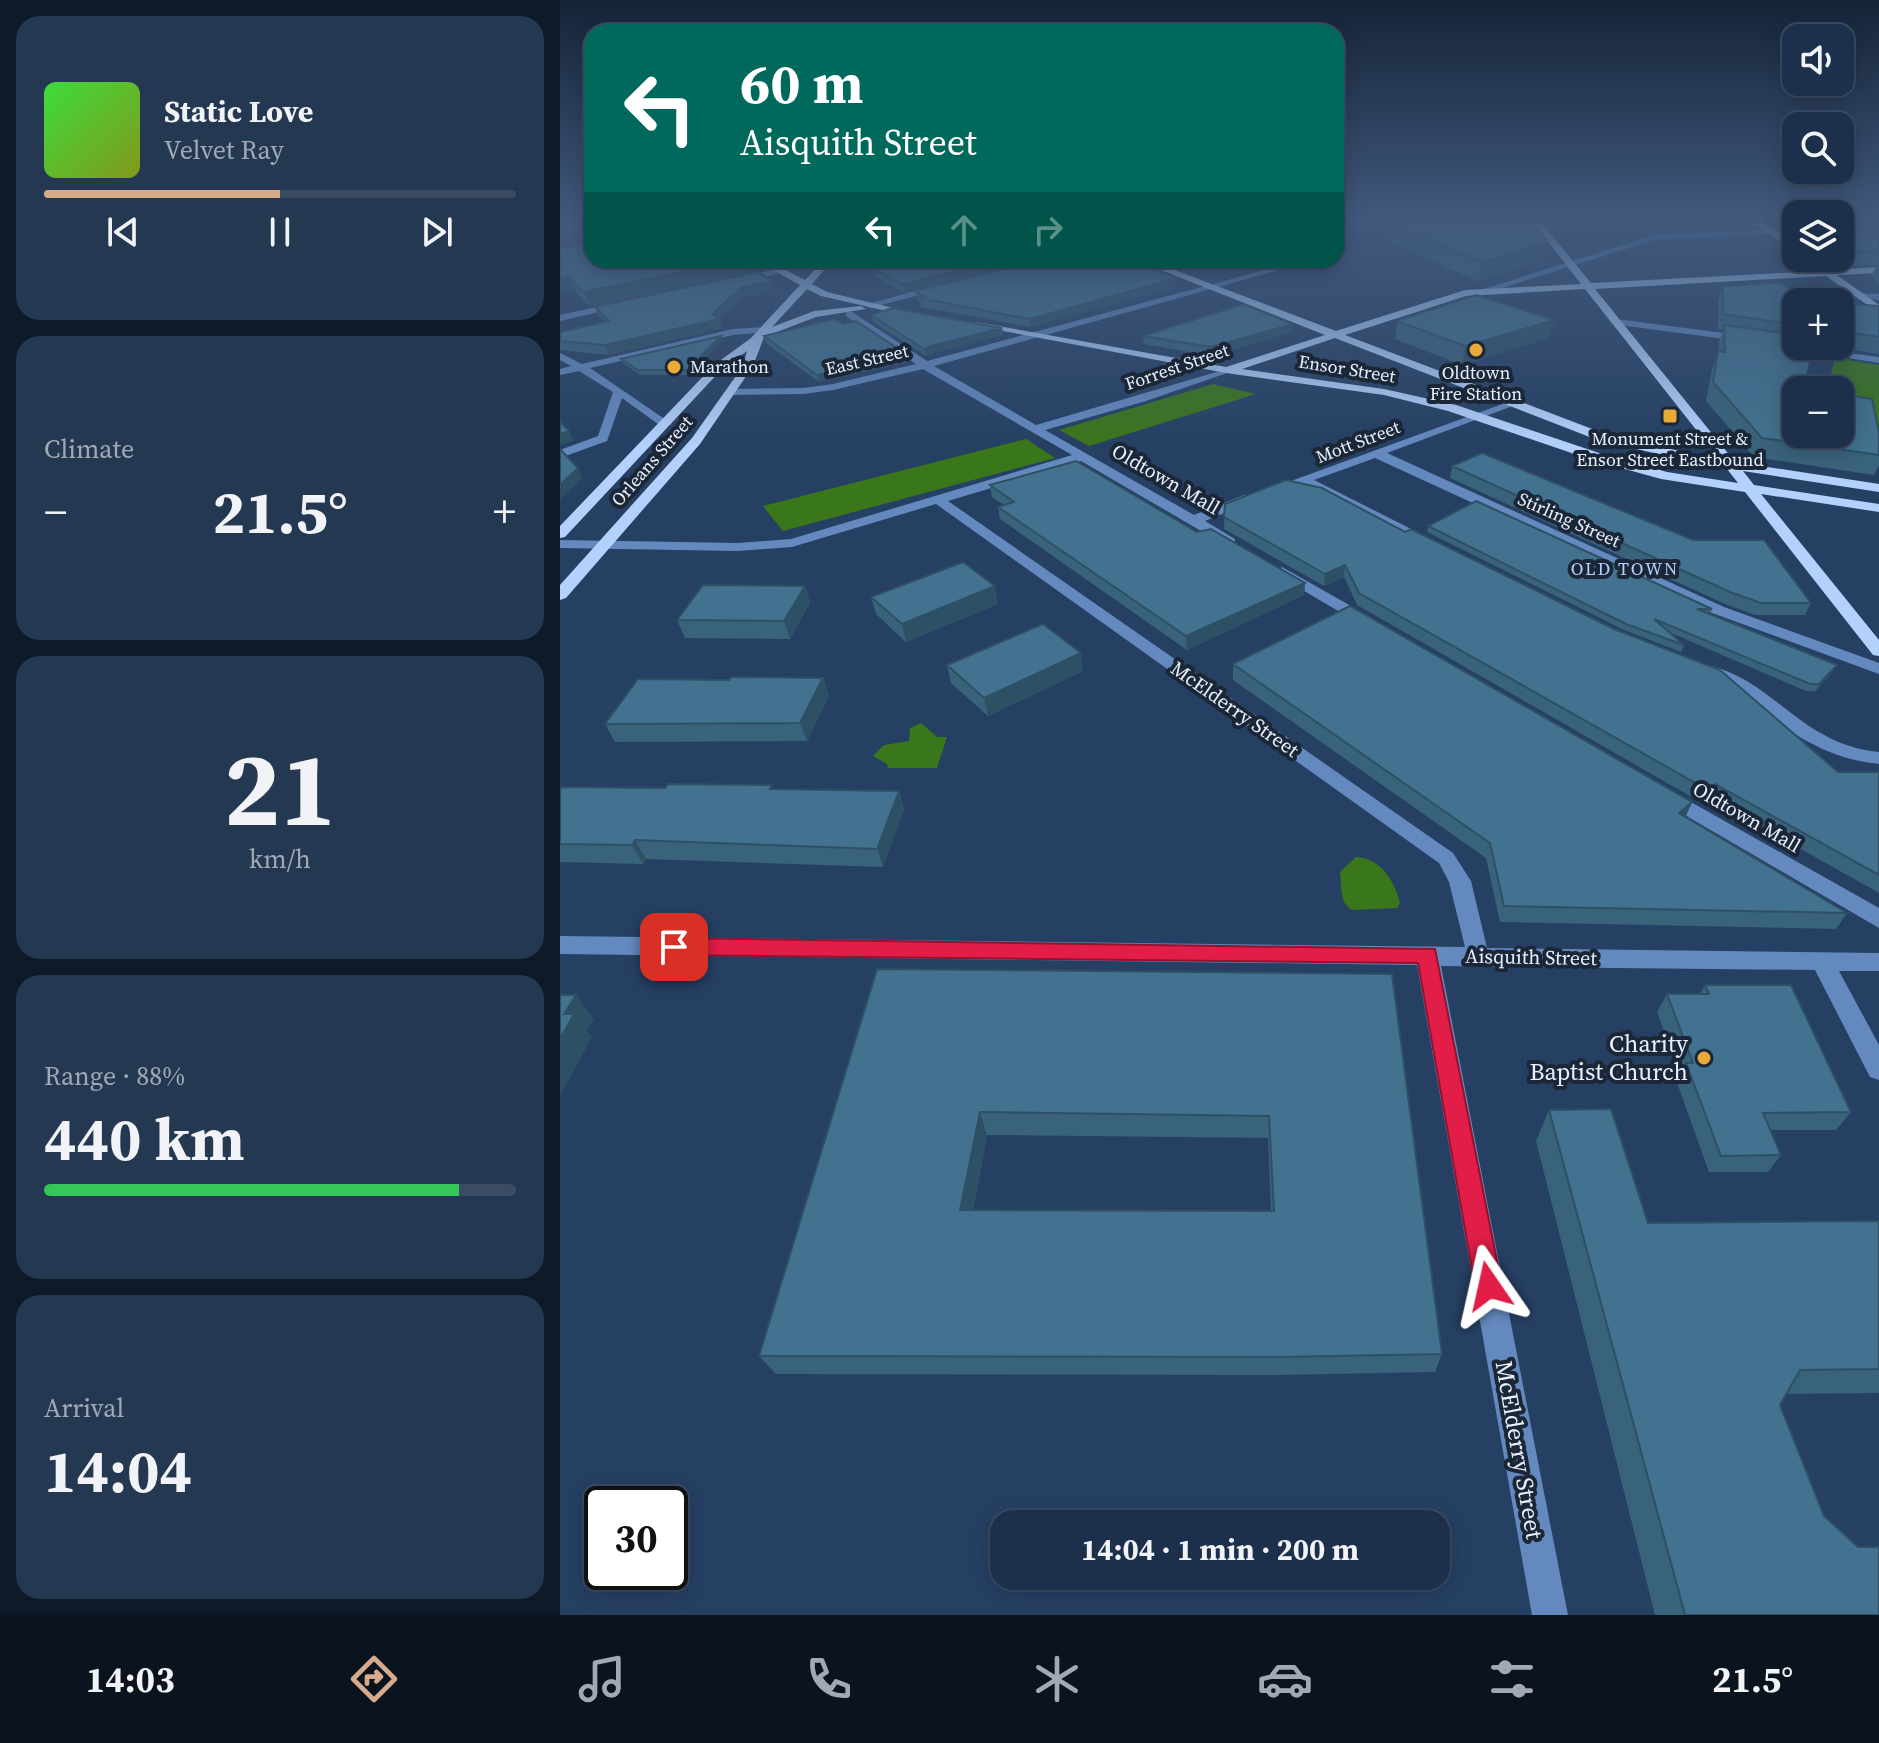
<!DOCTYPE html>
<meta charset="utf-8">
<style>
:root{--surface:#1c304b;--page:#253852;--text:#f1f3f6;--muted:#a0a9b5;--line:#3a4b63;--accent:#d6ab8b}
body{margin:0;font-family:"Source Serif 4",serif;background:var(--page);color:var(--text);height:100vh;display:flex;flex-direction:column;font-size:30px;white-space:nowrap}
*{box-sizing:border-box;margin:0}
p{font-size:26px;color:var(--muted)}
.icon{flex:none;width:44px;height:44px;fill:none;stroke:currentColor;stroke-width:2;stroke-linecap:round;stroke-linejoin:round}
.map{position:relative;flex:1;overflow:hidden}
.panel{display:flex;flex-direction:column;gap:16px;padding:16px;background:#0f1a29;width:560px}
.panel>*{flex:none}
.top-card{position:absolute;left:24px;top:24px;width:760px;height:244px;border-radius:24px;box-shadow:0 4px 20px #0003,0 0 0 2px var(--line);background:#00695c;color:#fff;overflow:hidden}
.tools{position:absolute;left:1222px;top:24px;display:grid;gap:16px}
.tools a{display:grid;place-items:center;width:72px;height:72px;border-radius:16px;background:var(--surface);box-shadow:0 4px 20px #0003,0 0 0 2px var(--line);font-size:40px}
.speed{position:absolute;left:24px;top:1486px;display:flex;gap:16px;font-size:40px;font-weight:700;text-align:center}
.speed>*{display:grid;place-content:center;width:104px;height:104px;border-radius:50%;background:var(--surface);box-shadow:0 4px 20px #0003,0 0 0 2px var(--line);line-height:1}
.speed .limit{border:4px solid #111;border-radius:12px;background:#fff;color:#111}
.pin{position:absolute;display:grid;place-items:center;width:68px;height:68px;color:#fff;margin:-34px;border-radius:16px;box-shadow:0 4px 12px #0006}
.me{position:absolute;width:88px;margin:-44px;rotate:349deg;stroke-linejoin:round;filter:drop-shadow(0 0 6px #0008)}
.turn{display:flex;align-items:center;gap:28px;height:168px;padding:0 24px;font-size:36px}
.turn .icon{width:104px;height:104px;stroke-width:2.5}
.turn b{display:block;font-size:56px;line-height:68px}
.lanes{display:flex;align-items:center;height:76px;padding:0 24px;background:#0003;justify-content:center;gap:40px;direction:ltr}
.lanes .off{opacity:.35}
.big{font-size:60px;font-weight:700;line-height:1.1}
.panel .widget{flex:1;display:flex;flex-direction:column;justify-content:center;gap:12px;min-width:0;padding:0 28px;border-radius:24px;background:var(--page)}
.panel .dial{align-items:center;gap:0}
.dial b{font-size:104px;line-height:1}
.song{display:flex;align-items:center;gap:24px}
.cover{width:96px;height:96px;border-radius:12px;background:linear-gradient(135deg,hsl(120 70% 55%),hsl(70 70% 35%))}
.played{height:8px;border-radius:4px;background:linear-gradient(90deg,var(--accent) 50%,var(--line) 50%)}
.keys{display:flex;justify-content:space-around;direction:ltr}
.heat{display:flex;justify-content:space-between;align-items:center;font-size:44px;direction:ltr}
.charge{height:12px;border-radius:6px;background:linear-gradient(90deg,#34c759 88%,var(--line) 0)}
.trip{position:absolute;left:430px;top:1510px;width:460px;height:80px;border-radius:24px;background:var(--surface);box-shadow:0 4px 20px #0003,0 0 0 2px var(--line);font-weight:700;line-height:80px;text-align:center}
.tabs{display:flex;height:128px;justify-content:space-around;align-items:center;background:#0b131e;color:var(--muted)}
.tabs .icon{width:56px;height:56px}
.tabs .active{color:var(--accent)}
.tabs b{font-size:36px;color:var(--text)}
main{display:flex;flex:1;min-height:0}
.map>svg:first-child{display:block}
</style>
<main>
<section class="panel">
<div class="widget">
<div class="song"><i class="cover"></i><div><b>Static Love</b><p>Velvet Ray</p></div></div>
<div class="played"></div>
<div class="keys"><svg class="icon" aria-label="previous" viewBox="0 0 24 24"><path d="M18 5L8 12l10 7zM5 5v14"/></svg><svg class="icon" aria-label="pause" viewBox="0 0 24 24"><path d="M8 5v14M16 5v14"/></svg><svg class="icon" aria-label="next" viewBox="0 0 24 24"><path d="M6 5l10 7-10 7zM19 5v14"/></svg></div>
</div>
<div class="widget"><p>Climate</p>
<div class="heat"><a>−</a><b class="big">21.5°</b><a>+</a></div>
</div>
<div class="widget dial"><b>21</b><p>km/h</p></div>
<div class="widget"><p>Range · 88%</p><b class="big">440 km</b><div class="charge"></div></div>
<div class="widget"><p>Arrival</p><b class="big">14:04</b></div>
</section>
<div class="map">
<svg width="1319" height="1615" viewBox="0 0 1319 1615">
<rect width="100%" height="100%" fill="#264064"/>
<path fill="#3a761a" d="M 1275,358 L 1319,365 L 1319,454 L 1280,408 L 1280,390 L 1267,390 Z
M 653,384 L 696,394 L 529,446 L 499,430 Z
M 466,439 L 495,458 L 223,531 L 203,506 Z
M 361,723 L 377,737 L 387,737 L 377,768 L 328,768 L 327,764 L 313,756 L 324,745 L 349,741 L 350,728 Z
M 796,857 C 821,858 835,882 840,903 L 837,908 L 792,910 C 779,903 782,885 780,872 Z"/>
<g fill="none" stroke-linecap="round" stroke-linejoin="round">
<path fill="#6489be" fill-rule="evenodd" d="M 1236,228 L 1236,232 L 1095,240 L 926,293 L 918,291 L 1094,235 Z
M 723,265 L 730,267 L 374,366 L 476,425 L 670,368 L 670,372 L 586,401 L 485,430 L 634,515 L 684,495 L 694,495 L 694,501 L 645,521 L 675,539 L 675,545 L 665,545 L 521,461 L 388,501 L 893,853 L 911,881 L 927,948 L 1319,953 L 1319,971 L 1279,971 L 1319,1045 L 1319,1080 L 1310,1077 L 1255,970 L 881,966 L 1008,1615 L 972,1615 L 857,965 L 0,954 L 0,936 L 905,947 L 889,882 L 879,863 L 376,504 L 232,547 L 178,551 L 0,548 L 0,540 L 178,543 L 231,539 L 512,455 L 363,369 L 273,390 L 243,394 L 171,395 L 165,392 L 171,389 L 243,388 L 273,384 L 356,364 L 286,316 L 286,312 L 292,312 L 367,361 Z
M 219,268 L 222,273 L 176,283 L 171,280 Z
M 379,284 L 382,289 L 310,308 L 305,305 Z
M 1300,293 L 1319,294 L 1319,300 L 1297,298 Z
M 62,301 L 65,306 L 0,321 L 0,315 Z
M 1056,319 L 1187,336 L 1192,339 L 1187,342 L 1052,324 L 1051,322 Z
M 204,327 L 208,328 L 208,332 L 173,335 L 30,368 L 112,424 L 102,427 L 62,398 L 47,441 L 0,458 L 0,450 L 38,436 L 53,392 L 19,371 L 0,375 L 0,369 L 11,366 L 0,360 L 0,353 L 22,364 L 173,329 Z
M 1226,342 L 1236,346 L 1319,357 L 1319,363 L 1222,347 L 1222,343 Z
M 948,402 L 958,404 L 827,453 L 1164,607 L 1319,663 L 1319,674 L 1152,613 L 815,458 L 754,480 L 873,540 L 873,546 L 863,546 L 731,481 Z
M 722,567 L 814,619 L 816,622 L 814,625 L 802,625 L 717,575 L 714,572 Z
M 1151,666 C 1215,682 1241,744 1319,752 L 1319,764 C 1242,756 1209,708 1145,675 L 1142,671 L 1145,667 Z
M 1106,788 L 1319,908 L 1319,928 L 1099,800 L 1096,795 Z"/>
<path fill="#b3d1fc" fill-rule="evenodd" d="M 972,221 L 980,221 L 1031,283 L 1259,271 L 1244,258 L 1254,258 L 1270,270 L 1319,267 L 1319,273 L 1277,275 L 1319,305 L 1319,313 L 1266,276 L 1035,289 L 1175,462 L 1319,484 L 1319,492 L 1183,471 L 1194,485 L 1319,504 L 1319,512 L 1201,494 L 1319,640 L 1319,656 L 1313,655 L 1185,492 L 1101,479 L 1029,459 L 888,411 L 824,395 L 666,373 L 411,325 L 416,322 L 666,367 L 765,335 L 576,260 L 588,260 L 776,331 L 905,290 L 1021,284 ZM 1025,289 L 1160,460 L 1048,435 L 785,335 L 906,296 ZM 775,338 L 1040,441 L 1167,469 L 1178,483 L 1107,472 L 1039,453 L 896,405 L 824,389 L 682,369 Z
M 1191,221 L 1201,221 L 1236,246 L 1236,253 Z
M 195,260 L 206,260 L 245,280 L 264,260 L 273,260 L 252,284 L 267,292 L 358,314 L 353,317 L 261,296 L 247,289 L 212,327 L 254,311 L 301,306 L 306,309 L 256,317 L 204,337 L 193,366 L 140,444 L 6,598 L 0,600 L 0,585 L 132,438 L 183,366 L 187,351 L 162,369 L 5,537 L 0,538 L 0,526 L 154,365 L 191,338 L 240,285 Z"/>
</g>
<path fill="#39627b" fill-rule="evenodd" d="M 0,221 L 32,260 L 183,260 L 187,272 L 29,306 L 14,290 L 0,293 Z
M 810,221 L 971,221 L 983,261 L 918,282 L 825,239 L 826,228 Z
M 1280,221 L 1319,221 L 1319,284 L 1312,276 L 1316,265 L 1294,266 L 1279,258 L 1280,258 Z
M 316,260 L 473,260 L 344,292 L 314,276 L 313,269 L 330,265 Z
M 212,281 L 214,290 L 184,296 L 159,319 L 162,328 L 49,355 L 0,350 L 0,332 L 45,322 L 39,316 L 35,307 Z
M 618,286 L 471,327 L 361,307 L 360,301 L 357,299 L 355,291 Z
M 1163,286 L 1251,301 L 1236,302 L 1236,346 L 1244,389 L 1319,433 L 1319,465 L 1314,475 L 1194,457 L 1146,401 L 1152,369 L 1159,351 L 1159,343 L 1163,330 L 1158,329 L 1158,301 Z
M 1280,303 L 1319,306 L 1319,354 L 1269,346 L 1280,346 Z
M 311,315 L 442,328 L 443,335 L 373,353 L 373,354 L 366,356 L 313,322 Z
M 837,321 L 990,338 L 902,365 L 835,339 Z
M 733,324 L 732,332 L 651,356 L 584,344 L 583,336 Z
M 204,336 L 347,362 L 259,382 L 206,343 Z
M 163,340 L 129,375 L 80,375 L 63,363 L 61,359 Z
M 892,466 L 1251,603 L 1245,615 L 1195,615 L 1165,604 L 890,478 Z
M 430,485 L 637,532 L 745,583 L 744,595 L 627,650 L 440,519 L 438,507 L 444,505 L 432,497 Z
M 665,504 L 1278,772 L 1319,772 L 1319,893 L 1149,797 L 1142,803 L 797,605 L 784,577 L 764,586 L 664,529 Z
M 868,526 L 1152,609 L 1150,614 L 1277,665 L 1273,671 L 1256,691 L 1246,691 L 1111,633 L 1124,645 L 1121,652 L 1064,630 L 867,532 Z
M 245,586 L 250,603 L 230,639 L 125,638 L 117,620 Z
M 311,597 L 438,604 L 346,642 L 316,614 Z
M 673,664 L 1132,802 L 1125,817 L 1287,913 L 1276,929 L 940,922 L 926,858 L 673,680 Z
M 387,665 L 523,671 L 428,716 L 391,683 Z
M 263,678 L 269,696 L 247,741 L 55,742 L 45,724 L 169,680 Z
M 214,789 L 339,791 L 344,809 L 323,867 L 86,859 L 83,864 L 0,862 L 0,790 Z
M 317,969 L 832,974 L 882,1354 L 875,1372 L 717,1375 L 216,1374 L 199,1356 ZM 427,1135 L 708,1138 L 711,1211 L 413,1210 Z
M 1145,985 L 1291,1112 L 1276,1130 L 1210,1130 L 1221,1155 L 1208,1172 L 1149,1172 L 1116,1080 L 1120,1074 L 1097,1012 L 1107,994 L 1140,994 Z
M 989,1110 L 1088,1223 L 1319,1221 L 1319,1393 L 1227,1394 L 1220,1405 L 1264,1516 L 1298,1547 L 1319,1615 L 1095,1615 L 976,1141 Z"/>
<path fill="#2e5064" d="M 29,232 L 32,245 L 0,249 L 0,236 Z
M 987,241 L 983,261 L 918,282 L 922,262 Z
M 177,260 L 183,260 L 187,272 L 29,306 L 24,292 Z
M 441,260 L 473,260 L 344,292 L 342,284 Z
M 8,276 L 14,290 L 0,293 L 0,278 Z
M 617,278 L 618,286 L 471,327 L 470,319 Z
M 212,281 L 214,290 L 184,296 L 158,320 L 159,319 L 162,328 L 49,355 L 45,345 L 152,314 L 182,287 Z
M 994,320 L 990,338 L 902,365 L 905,346 Z
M 733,324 L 732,332 L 651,356 L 651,347 Z
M 442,328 L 443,335 L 373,353 L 373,354 L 366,356 L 364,349 L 370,346 Z
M 161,336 L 163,340 L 129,375 L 127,370 Z
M 346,354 L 347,362 L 259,382 L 257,375 Z
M 9,431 L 14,441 L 0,445 L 0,434 Z
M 18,468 L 23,478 L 0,500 L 0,485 Z
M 785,565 L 784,577 L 764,586 L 765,574 Z
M 745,583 L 744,595 L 627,650 L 626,636 Z
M 245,586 L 250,603 L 230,639 L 224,621 Z
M 435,586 L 438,604 L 346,642 L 342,624 Z
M 521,653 L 523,671 L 428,716 L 424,698 Z
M 1277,665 L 1273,671 L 1256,691 L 1259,684 Z
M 263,678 L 269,696 L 247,741 L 240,723 Z
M 1155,784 L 1149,797 L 1142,803 L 1148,790 Z
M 339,791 L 344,809 L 323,867 L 317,849 Z
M 1132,802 L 1125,818 L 1119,813 Z
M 75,840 L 86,859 L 83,864 L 72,845 Z
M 16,995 L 34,1019 L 27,1030 L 32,1037 L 0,1096 L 0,1039 L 4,1014 Z
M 420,1112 L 427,1135 L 408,1231 L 400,1210 Z"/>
<path fill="#42728f" stroke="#2e5064" stroke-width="2" fill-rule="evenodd" d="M 0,221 L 32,221 L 32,260 L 177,260 L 24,292 L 8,276 L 0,278 L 0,247 L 28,243 L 29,232 L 0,236 Z
M 830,221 L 971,221 L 987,241 L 922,262 Z
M 1280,221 L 1319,221 L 1319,251 L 1299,252 L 1281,243 L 1288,236 L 1280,235 Z
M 337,260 L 441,260 L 342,284 L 313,269 L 343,262 Z
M 481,260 L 569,260 L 617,278 L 470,319 L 359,298 L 365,297 L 355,291 Z
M 198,272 L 212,281 L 182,287 L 152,314 L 159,319 L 45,345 L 0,341 L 0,332 L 49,321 L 35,307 Z
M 1220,283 L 1251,301 L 1265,302 L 1236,302 L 1236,325 L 1163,314 L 1163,286 Z
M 916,295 L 994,320 L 905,346 L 837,321 Z
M 1280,303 L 1319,306 L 1319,337 L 1280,331 Z
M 683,304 L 733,324 L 651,347 L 583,336 Z
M 332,308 L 442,328 L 370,346 L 372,347 L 364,349 L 311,315 Z
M 274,319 L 284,324 L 296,321 L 346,354 L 257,375 L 204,336 Z
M 1164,325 L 1236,335 L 1236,346 L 1253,346 L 1244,389 L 1251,390 L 1236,390 L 1236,434 L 1280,434 L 1280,394 L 1312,399 L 1319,433 L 1319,455 L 1202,438 L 1153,382 L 1158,351 L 1165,352 Z
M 161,336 L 127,370 L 78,370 L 61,359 Z
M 0,422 L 9,431 L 0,434 Z
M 0,449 L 18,468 L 0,485 Z
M 922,453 L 1133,540 L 1204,540 L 1251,603 L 1201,603 L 1170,592 L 892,466 Z
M 516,461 L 637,532 L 651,529 L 745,583 L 626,636 L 438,507 L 454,502 L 430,485 Z
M 726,480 L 762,488 L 845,532 L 851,529 L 1054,629 L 1160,670 L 1278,772 L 1319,772 L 1319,875 L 1155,784 L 1148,790 L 799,593 L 785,565 L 765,574 L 664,517 L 665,504 Z
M 916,501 L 1152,609 L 1137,609 L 1277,665 L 1259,684 L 1250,684 L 1094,619 L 1124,645 L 1066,624 L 868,526 Z
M 403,562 L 435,586 L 342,624 L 311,597 Z
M 143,585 L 245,586 L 224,621 L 117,620 Z
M 790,606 L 1132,802 L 1119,813 L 1287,913 L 944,906 L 930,843 L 673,664 Z
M 483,624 L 521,653 L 424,698 L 387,665 Z
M 171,677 L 263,678 L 240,723 L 45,724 L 78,679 L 169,680 Z
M 108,784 L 212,785 L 210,789 L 339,791 L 317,849 L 75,840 L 72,845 L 0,844 L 0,790 L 2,787 L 105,788 Z
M 317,969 L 832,974 L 882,1354 L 720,1357 L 199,1356 ZM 420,1112 L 709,1116 L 714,1211 L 400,1210 Z
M 1145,985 L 1231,985 L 1291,1112 L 1203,1113 L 1221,1155 L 1161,1156 L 1126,1063 L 1133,1063 L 1107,994 L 1149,994 Z
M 0,995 L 16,995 L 4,1014 L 14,1014 L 0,1039 Z
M 1051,1109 L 1088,1223 L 1319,1221 L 1319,1369 L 1240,1370 L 1220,1405 L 1264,1516 L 1298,1547 L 1319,1547 L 1319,1615 L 1125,1615 L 989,1110 Z"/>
<linearGradient id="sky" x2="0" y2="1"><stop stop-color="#152337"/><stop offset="0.49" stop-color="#41597d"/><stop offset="1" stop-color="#41597d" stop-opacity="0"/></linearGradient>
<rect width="1319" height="447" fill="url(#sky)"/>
<path fill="#e11d48" stroke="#92132f" stroke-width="2" d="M 114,938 L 875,949 L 942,1286 L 938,1296 L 929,1300 L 919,1296 L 915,1286 L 858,963 L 114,955 L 106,952 L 103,947 L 106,941 Z"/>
<g fill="#eaaa39" stroke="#1b2737" stroke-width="3">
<circle cx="916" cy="350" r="8"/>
<circle cx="114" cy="367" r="8"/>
<rect x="1102" y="408" width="16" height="16" rx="4"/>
<circle cx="1144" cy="1058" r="8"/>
</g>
<g text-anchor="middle" stroke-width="8" stroke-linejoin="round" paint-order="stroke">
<g font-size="18" fill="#e7f0fe" stroke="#1b2737">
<text transform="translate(307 360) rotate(-13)" y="6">East Street</text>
<text transform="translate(617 367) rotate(-19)" y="6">Forrest Street</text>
<text transform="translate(787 369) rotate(9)" y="6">Ensor Street</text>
<text transform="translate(798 442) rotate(-21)" y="6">Mott Street</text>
<text transform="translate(92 461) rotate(-49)" y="6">Orleans Street</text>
<text transform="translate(1009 520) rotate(24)" y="6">Stirling Street</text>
</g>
<g font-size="18" fill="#e7f0fe" stroke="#1b2737">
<text x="130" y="373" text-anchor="start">Marathon</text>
<text x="916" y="379">Oldtown<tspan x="916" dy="21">Fire Station</tspan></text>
<text x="1110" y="445">Monument Street &amp;<tspan x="1110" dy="21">Ensor Street Eastbound</tspan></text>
</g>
<g font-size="18" letter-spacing="2" fill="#b2d1fd" stroke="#1b2737">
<text x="1065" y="575">OLD TOWN</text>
</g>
<g font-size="20" fill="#e7f0fe" stroke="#1b2737">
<text transform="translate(606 479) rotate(30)" y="7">Oldtown Mall</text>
<text transform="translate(675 709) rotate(35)" y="7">McElderry Street</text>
<text transform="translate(1187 817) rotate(30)" y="7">Oldtown Mall</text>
<text transform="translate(971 957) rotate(1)" y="7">Aisquith Street</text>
</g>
<g font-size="24" fill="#e7f0fe" stroke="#1b2737" text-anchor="end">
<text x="1128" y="1052">Charity<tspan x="1128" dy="28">Baptist Church</tspan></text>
</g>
<g font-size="24" fill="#e7f0fe" stroke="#1b2737">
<text transform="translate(959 1450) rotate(80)" y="8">McElderry Street</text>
</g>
</g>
</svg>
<div class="tools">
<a><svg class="icon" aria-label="sound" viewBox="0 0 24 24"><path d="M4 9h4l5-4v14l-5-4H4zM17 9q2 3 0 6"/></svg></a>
<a><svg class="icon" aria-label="search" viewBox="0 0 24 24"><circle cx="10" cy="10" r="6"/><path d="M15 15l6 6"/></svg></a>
<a><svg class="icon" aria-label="layers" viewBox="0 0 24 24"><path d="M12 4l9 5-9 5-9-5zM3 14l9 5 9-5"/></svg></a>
<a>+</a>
<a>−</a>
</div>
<div class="speed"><div class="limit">30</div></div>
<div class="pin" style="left:114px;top:947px;background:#d93025"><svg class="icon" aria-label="arrive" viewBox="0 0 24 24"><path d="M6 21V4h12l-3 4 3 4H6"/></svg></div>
<svg class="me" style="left:929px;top:1286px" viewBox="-20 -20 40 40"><path d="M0-17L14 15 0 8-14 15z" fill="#e11d48" stroke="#fff" stroke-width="4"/></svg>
<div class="trip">14:04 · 1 min · 200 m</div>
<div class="top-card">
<div class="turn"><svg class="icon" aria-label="left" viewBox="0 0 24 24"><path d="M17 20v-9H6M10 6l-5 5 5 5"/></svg><div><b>60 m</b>Aisquith Street</div></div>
<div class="lanes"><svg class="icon" aria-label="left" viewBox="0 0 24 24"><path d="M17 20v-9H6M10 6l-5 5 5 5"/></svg><svg class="icon off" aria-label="ahead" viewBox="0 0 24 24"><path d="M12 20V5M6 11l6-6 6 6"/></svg><svg class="icon off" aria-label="right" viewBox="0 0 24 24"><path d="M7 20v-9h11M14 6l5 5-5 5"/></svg></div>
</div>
</div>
</main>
<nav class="tabs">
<b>14:03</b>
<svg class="icon active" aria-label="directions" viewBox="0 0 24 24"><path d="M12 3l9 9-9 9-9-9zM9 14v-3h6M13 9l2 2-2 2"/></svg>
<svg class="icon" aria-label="music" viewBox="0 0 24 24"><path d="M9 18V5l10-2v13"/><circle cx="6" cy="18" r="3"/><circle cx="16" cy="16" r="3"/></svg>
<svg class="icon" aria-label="phone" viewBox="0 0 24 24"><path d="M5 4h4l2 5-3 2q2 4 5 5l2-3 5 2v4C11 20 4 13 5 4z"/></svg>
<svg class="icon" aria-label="climate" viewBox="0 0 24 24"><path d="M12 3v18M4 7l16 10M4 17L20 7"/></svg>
<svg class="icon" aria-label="car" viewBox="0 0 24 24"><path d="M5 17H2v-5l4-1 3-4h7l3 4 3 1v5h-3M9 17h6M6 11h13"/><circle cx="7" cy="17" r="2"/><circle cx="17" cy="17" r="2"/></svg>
<svg class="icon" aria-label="filters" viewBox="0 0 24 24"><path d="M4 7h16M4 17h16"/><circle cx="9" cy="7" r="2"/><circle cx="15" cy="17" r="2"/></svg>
<b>21.5°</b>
</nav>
